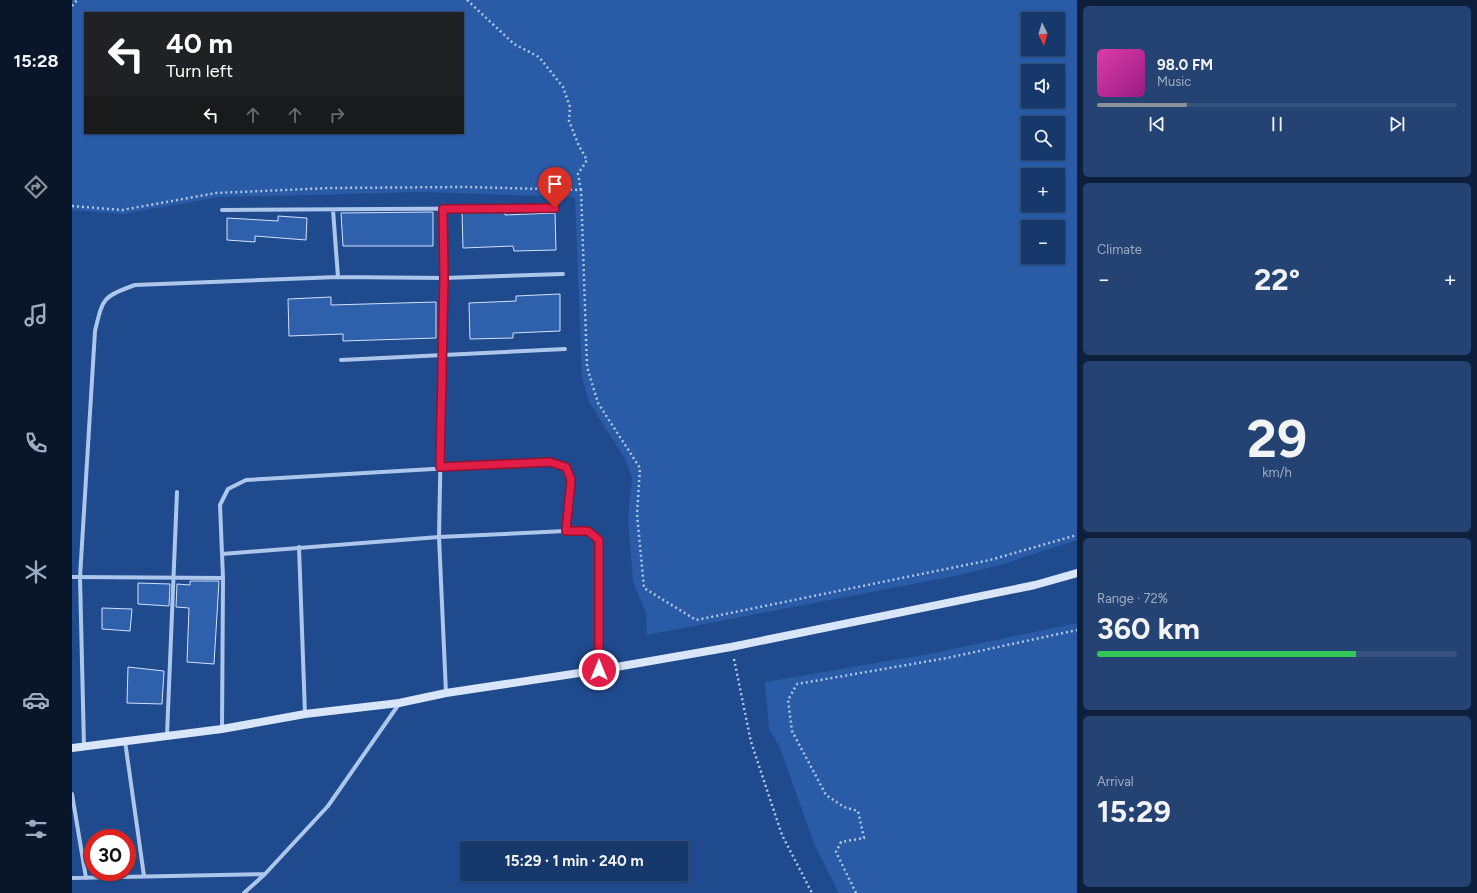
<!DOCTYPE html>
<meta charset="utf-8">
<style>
:root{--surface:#17386a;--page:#244372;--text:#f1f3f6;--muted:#9eacc1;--line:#36527e;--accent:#8c9099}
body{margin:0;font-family:Figtree,sans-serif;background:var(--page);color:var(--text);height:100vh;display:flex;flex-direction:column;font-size:15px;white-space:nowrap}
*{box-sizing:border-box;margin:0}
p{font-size:13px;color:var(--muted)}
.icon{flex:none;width:22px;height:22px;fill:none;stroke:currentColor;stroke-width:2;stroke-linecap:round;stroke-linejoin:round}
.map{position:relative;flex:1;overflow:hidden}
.drawer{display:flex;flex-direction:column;gap:6px;padding:6px;background:#0d1f3a;width:400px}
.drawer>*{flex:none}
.banner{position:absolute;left:12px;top:12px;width:380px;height:122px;border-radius:0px;box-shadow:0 1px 3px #0004,0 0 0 1px var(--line);background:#202124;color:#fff;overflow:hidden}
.needle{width:26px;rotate:175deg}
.fabs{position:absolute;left:949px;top:12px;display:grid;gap:8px}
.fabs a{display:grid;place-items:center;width:44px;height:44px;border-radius:0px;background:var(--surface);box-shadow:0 1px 3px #0004,0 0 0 1px var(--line);font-size:20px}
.speed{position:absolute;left:12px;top:829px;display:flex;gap:8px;font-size:20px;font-weight:700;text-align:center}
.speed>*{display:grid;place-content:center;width:52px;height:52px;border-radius:50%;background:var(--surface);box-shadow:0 1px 3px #0004,0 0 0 1px var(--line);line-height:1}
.speed .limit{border:6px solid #d22;background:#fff;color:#111}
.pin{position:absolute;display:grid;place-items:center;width:34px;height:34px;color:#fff;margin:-41px -17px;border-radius:50% 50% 50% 0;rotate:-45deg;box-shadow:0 0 4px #0007}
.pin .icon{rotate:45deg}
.me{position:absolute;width:44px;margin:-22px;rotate:0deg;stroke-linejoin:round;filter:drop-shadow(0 0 3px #0008)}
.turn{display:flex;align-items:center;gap:14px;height:84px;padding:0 16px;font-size:18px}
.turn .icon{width:52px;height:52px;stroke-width:2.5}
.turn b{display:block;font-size:28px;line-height:34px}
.lanes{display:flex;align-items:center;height:38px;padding:0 16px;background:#0003;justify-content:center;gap:20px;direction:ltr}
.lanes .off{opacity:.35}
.big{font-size:30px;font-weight:700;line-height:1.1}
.drawer .tile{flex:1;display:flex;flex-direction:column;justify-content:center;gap:6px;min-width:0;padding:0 14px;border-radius:6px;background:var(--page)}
.drawer .dial{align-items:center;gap:0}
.dial b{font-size:52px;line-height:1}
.song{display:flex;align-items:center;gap:12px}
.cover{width:48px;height:48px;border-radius:6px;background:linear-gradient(135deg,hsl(320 70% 55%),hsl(310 70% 35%))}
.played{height:4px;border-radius:2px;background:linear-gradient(90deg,var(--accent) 25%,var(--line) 25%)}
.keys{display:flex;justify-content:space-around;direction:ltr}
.heat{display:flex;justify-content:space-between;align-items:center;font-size:22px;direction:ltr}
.charge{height:6px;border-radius:3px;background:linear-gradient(90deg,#34c759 72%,var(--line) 0)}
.trip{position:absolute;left:388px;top:841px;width:228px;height:40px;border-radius:0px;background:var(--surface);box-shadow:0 1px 3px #0004,0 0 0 1px var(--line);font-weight:700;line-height:40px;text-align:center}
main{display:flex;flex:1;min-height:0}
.tab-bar{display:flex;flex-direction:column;width:72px;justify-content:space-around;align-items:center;background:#09162a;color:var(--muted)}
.tab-bar .icon{width:28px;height:28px}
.tab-bar .on{color:var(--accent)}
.tab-bar b{font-size:18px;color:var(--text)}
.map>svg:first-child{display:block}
</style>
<main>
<nav class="tab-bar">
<b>15:28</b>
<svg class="icon on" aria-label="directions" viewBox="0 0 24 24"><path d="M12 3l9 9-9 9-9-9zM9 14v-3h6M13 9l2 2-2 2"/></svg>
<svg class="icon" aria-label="music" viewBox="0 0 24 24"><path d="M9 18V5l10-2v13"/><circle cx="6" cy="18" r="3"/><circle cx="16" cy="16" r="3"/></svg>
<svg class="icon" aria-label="phone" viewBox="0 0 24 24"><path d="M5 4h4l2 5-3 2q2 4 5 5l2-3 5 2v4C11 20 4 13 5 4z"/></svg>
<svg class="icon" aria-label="climate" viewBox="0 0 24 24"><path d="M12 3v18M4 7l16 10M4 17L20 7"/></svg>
<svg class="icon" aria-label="car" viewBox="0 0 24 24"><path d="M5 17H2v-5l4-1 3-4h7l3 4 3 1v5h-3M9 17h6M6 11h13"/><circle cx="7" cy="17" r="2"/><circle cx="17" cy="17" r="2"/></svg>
<svg class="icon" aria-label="filters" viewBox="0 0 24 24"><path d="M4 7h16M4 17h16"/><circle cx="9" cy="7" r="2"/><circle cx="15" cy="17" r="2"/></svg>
</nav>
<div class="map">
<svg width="1005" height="893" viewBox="0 0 1005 893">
<rect width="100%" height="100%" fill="#1f4a8d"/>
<path fill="#295ba6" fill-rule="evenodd" d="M 0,0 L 1005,0 L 1005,540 L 928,565 L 883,576 L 575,635 L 574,612 L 561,582 L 556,518 L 560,478 L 553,459 L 517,402 L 510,377 L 503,197 L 352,192 L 148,197 L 51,214 L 0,210 ZM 13,13 L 391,13 L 391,133 L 13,133 ZM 956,19 L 986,19 L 986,49 L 956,49 ZM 956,71 L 986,71 L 986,101 L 956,101 ZM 956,123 L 986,123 L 986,153 L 956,153 ZM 956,175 L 986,175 L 986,205 L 956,205 ZM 956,227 L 986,227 L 986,257 L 956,257 Z
M 1005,623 L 1005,893 L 767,893 L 743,846 L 708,748 L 697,729 L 693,682 L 857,654 Z"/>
<path fill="#2f60ab" stroke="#d3e2f9" d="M 361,212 L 361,246 L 271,246 L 269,213 Z
M 390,212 L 433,212 L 433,215 L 483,213 L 484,250 L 442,251 L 441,246 L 391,248 Z
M 206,216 L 235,218 L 234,240 L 183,236 L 183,242 L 155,240 L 155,218 L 206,221 Z
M 488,294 L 488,331 L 441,333 L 441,338 L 398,339 L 397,303 L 444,301 L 444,296 Z
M 259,297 L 259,305 L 364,302 L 364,338 L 271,341 L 271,334 L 217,336 L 216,299 Z
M 118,581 L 147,581 L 142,664 L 115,662 L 117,608 L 104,607 L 105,584 L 118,585 Z
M 66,583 L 98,584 L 97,606 L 66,604 Z
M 30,608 L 60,609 L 58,631 L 30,629 Z
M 56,667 L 92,671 L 90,704 L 55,703 Z"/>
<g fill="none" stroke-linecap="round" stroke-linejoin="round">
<path stroke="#adc6ec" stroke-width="2.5" stroke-dasharray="2 3" stroke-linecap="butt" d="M 395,0 L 442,44 L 467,57 L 491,87 L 498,107 L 497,121 L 507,146 L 515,160 L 506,174 L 509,190
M 0,6 L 5,0
M 0,206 L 50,210 L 144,193 L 258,188 L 395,187 L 509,190 L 515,367 L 526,403 L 568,468 L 565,514 L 572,588 L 624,620 L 918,560 L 1005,535
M 662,659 L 679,742 L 710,835 L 740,893
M 784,893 L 764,852 L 769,842 L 792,838 L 786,811 L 772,807 L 754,795 L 720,731 L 716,700 L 725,684 L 875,658 L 1005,630"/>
<path stroke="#adc6ec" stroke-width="4" d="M 371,209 L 372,278 L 367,537 L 374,693
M 150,210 L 483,208
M 261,210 L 266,277
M 269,360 L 493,349
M 227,547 L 233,714
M 150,554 L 367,537 L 494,531
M 0,577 L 151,578
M 150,729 L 151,578 L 148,505 L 156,489 L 174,480 L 479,462 L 494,467 L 499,480 L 494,531 L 516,531 L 527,540 L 527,670
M 95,735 L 105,492
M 53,741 L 72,876
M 12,747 L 8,577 L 23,331 C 31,298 30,297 63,285 L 266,277 L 372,278 L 491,274
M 0,794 L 14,878
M 0,878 L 193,874
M 172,893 L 193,874 L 256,806 L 327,704"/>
<path stroke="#d9e6f9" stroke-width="8" d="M 0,748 L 150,729 L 233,714 L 327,703 L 374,693 L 527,670 L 659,647 L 963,585 L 1005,573"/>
</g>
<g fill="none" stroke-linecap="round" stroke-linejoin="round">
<g stroke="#92132f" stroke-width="10">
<path id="route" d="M 483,208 L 371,209 L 372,278 L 368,467 L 478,462 L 494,467 L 499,480 L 494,531 L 516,531 L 527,540 L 527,670"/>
</g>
<use href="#route" stroke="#e11d48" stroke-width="7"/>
</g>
</svg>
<div class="fabs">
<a><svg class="needle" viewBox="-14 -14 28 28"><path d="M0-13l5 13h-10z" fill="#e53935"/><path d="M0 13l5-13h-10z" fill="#9eacc1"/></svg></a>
<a><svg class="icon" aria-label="sound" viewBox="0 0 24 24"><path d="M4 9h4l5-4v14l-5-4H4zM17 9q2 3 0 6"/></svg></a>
<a><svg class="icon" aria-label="search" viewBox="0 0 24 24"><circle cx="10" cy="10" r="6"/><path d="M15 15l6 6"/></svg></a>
<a>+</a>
<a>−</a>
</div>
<div class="speed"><div class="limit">30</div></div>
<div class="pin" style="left:483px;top:208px;background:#d93025"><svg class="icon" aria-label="arrive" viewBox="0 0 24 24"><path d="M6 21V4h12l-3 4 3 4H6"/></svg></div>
<svg class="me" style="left:527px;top:670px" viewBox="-20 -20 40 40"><circle r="17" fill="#e11d48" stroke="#fff" stroke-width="3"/><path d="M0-11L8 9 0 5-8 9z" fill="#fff"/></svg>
<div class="trip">15:29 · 1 min · 240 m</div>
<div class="banner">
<div class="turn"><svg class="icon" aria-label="left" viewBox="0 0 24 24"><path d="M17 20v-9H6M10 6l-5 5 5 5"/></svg><div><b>40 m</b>Turn left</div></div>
<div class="lanes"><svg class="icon" aria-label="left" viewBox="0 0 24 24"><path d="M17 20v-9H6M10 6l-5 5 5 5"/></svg><svg class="icon off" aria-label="ahead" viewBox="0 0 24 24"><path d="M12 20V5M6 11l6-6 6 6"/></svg><svg class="icon off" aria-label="ahead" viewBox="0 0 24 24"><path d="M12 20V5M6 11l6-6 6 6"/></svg><svg class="icon off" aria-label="right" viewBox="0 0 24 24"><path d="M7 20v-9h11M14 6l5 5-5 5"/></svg></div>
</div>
</div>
<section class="drawer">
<div class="tile">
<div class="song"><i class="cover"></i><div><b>98.0 FM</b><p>Music</p></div></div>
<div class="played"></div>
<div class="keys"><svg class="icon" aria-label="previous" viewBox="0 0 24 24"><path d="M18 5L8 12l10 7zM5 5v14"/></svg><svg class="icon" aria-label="pause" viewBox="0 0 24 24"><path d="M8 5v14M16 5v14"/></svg><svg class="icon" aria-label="next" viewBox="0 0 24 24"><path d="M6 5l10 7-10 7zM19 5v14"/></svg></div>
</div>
<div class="tile"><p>Climate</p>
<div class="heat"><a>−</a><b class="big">22°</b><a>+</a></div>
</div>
<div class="tile dial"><b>29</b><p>km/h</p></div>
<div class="tile"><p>Range · 72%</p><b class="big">360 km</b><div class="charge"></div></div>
<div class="tile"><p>Arrival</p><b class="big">15:29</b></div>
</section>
</main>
